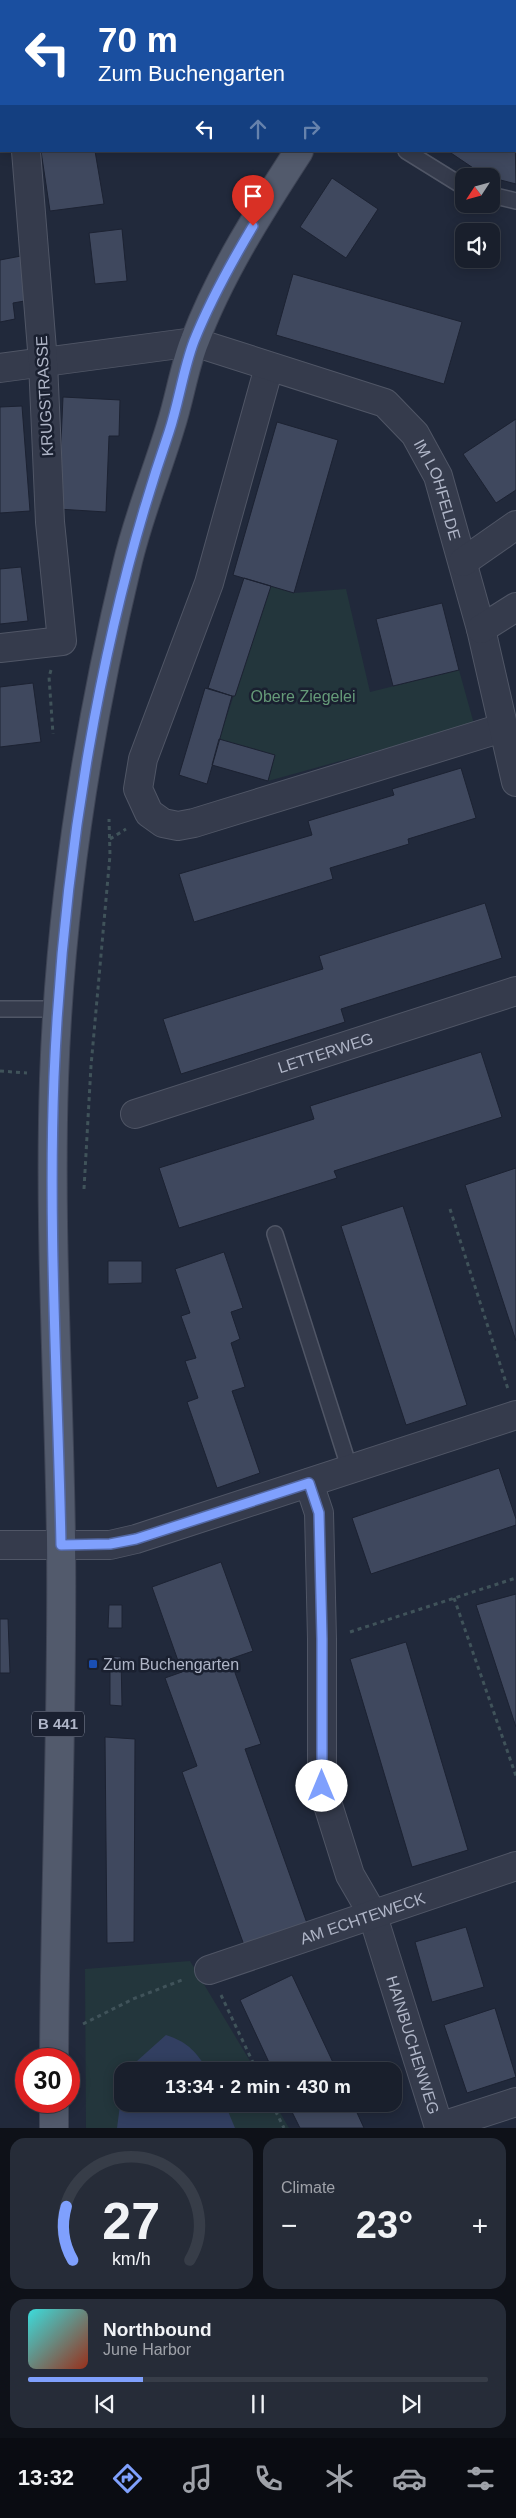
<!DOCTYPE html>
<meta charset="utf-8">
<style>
:root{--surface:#191f2c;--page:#262c38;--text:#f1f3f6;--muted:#9fa2a9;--line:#373d48;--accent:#7fa0fd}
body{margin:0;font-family:Helvetica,sans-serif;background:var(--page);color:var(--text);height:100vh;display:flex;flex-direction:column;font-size:19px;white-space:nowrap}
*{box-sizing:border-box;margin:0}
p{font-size:16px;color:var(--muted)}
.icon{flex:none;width:28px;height:28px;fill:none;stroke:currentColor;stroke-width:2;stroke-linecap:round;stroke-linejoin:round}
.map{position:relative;height:2128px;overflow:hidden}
.side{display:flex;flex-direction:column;gap:10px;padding:10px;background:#0e1118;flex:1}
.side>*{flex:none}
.hud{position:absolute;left:0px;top:0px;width:516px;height:152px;box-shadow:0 2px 12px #0003,0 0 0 1px var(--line);background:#1a4fa0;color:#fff;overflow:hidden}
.needle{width:32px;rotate:234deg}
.controls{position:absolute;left:455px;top:168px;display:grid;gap:10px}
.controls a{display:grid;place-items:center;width:45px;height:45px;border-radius:10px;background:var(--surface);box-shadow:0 2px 12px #0003,0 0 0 1px var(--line);font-size:25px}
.speed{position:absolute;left:15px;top:2048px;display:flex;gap:10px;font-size:25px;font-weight:700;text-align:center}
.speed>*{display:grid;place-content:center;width:65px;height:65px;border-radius:50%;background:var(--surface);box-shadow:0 2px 12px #0003,0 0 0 1px var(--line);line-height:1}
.speed .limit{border:8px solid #d22;background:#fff;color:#111}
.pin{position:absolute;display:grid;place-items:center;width:42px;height:42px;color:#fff;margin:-51px -21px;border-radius:50% 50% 50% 0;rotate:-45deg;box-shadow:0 0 5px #0007}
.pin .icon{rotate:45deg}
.me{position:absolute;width:55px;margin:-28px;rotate:0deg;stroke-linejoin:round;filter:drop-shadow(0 0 4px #0008)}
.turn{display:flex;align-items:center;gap:18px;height:105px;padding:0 15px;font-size:22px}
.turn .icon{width:65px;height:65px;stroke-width:2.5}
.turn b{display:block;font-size:35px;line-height:42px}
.lanes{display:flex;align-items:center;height:48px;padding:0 15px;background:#0003;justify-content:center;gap:25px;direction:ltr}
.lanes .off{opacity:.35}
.big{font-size:38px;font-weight:600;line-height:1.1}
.side .tile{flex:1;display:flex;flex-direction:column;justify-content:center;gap:8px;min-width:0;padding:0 18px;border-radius:15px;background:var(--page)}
.side .dial{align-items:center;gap:0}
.dial svg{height:130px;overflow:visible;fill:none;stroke:var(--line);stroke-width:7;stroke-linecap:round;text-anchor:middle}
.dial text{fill:var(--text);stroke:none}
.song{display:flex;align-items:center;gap:15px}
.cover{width:60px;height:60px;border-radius:8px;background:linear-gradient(135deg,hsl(180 70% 55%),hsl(10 70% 35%))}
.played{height:5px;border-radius:2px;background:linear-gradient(90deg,var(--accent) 25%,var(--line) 25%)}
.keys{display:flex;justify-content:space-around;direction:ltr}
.heat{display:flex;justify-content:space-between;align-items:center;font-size:28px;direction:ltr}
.side .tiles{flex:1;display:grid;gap:10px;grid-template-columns:1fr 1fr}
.tile:last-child{grid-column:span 2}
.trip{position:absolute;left:114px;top:2062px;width:288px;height:50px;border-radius:15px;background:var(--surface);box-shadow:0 2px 12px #0003,0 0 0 1px var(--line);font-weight:600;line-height:50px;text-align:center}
.tabs{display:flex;height:80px;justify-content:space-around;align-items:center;background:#0a0c12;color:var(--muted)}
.tabs .icon{width:35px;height:35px}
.tabs .current{color:var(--accent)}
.tabs b{font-size:22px;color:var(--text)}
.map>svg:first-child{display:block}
</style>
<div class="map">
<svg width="516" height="2128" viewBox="0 0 516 2128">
<rect width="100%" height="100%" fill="#21293b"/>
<path fill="#23363c" d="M 271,586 L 294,593 L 346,589 L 370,692 L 459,670 L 474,724 L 268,781 L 275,755 L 219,739 Z
M 190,1961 L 256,2071 L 122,2071 L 122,2104 L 275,2104 L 289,2128 L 86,2128 L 85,1969 Z"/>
<path fill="#323f61" d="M 166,2035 C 190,2043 195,2052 209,2071 L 132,2071 L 137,2061 Z
M 122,2090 L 122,2104 L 225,2104 L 235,2128 L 117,2128 Z"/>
<path fill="#3f485e" stroke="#1c2232" d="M 166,0 L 236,0 L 236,1 L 166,1 Z
M 467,0 L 516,0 L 516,46 L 515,1 Z
M 515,135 L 516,184 L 485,176 L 448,151 L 515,151 Z
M 41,151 L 95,151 L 104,204 L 50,211 Z
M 332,178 L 378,209 L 346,258 L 300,227 Z
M 122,229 L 127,281 L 95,284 L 89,233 Z
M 21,256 L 30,300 L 13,303 L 15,319 L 0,322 L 0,260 Z
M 293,274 L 462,322 L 444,384 L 276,335 Z
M 63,397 L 120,400 L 119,436 L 109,436 L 106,512 L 58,509 Z
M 22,406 L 30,511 L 0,513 L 0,407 Z
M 516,419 L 516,490 L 496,503 L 463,454 Z
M 277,422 L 338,440 L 294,593 L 233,575 Z
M 21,567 L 28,621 L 0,624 L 0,569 Z
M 244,578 L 271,586 L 235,696 L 232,696 L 208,688 Z
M 442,603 L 459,670 L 393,686 L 376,619 Z
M 33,683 L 41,742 L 0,747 L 0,687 Z
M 205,688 L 232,696 L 207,784 L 179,775 Z
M 219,739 L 275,755 L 268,781 L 212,765 Z
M 461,768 L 476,818 L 408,839 L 409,844 L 330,868 L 333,879 L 194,922 L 179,874 L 312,835 L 308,821 L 394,795 L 392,789 Z
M 485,903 L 502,958 L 341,1009 L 345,1022 L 181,1074 L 163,1019 L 323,969 L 319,956 Z
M 481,1052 L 502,1117 L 334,1171 L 337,1178 L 179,1228 L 159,1168 L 314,1119 L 310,1106 Z
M 516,1168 L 516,1341 L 465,1185 Z
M 403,1206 L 467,1405 L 406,1425 L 341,1226 Z
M 224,1252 L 243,1308 L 231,1312 L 240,1339 L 231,1343 L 245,1387 L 232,1391 L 260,1473 L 217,1488 L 187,1402 L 198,1398 L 185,1361 L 196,1358 L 181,1316 L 190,1313 L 175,1269 Z
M 108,1261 L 142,1261 L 142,1283 L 108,1284 Z
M 499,1468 L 516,1519 L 516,1525 L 371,1574 L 352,1518 Z
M 221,1562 L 253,1651 L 230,1659 L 261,1744 L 245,1749 L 308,1926 L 245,1948 L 182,1772 L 197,1766 L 165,1678 L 182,1672 L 152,1587 Z
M 516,1594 L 516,1727 L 476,1605 Z
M 109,1605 L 122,1605 L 122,1628 L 108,1628 Z
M 0,1619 L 8,1619 L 10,1673 L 0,1673 Z
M 406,1642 L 468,1850 L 412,1867 L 350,1659 Z
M 110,1656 L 121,1657 L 122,1706 L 110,1705 Z
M 105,1737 L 135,1739 L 134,1942 L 107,1943 Z
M 466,1927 L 484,1987 L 432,2002 L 415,1942 Z
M 292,1975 L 337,2071 L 273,2071 L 240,2000 Z
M 495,2008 L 516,2077 L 467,2093 L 444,2025 Z
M 288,2104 L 353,2104 L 364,2128 L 300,2128 Z"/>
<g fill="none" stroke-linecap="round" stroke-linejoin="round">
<g stroke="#505666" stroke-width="18">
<path id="service" d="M 406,151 L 464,187
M 491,195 L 516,201
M 0,1009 L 58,1009
M 275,1234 L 350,1470"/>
</g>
<g stroke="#505666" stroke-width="30">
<g id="minor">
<path d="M 75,1 L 76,0"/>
<path d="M 0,46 L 1,46"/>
<path d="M 269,367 L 209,583 L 143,759 L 138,789 L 149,813 L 163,823 L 178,826 L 194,823 L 502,728"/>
<path id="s1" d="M 0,368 L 194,342 L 385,403 L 415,434 L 438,476 L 481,629 L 516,782"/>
<path d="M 463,562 L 516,525"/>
<path d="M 481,629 L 516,607"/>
<path d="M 0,648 L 62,641 L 50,522 L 43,362 L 26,151"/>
<path id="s2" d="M 135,1114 L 516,991"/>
<path id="s3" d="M 309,1483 L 319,1513 L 322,1639 L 322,1786 L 350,1875 L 372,1913 L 439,2127 L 516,2102"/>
<path d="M 0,1545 L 110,1545 L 136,1539 L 516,1415"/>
<path id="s4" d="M 209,1970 L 516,1866"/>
</g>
</g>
<g stroke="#3e4455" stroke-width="30">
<path id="primary" d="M 396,1 L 397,0
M 54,2059 C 55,1886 63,1712 61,1539 C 59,1386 49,1232 54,1079 C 60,907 87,732 127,565 C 138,517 157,472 171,425 C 180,397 184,367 195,340 C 220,274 260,211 299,151
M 54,2128 L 54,2101"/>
</g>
<path stroke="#40535a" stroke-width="3" stroke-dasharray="4 4" stroke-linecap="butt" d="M 515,78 L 516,78
M 51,670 L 49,677 L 53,734
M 110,839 L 126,829
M 0,1071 L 27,1073
M 84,1189 L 91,1066 L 110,855 L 109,819
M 450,1209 L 508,1389
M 454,1598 L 516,1776
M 350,1632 L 516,1578
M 221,1995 L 257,2071
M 83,2024 L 133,1999 L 182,1980
M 272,2104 L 284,2128"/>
<use href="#service" stroke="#353b4c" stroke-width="15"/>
<use href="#minor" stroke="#353b4c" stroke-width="28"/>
<use href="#primary" stroke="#525a6c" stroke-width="28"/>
</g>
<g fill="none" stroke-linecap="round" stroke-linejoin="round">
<g stroke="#5368a4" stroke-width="12">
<path id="route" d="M 253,226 C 231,263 210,301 194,341 C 183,370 179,402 169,432 C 99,634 63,864 54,1077 C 48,1233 58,1389 61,1545 L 110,1544 L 136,1539 L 309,1483 L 319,1513 L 322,1639 L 322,1786"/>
</g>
<use href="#route" stroke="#7fa0fd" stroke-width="9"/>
</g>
<rect fill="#1a4fb4" stroke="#1a2030" stroke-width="2" x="88" y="1659" width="10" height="10" rx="2.5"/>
<g text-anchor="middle" stroke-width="5" stroke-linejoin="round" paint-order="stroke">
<rect fill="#1a2030" stroke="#83899a" stroke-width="1" x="32" y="1711.5" width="52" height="25" rx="4"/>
<g font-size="15" font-weight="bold" fill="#b0b6c8">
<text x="58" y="1729">B 441</text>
</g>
<g font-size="16" fill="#b0b6c8" stroke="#1a2030">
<text transform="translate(44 396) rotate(-93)" y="6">KRUGSTRASSE</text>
<text dy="6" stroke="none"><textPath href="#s1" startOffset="500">IM LOHFELDE</textPath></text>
<text dy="6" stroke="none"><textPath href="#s2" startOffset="200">LETTERWEG</textPath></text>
<text dy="6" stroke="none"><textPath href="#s4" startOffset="162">AM ECHTEWECK</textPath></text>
<text dy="6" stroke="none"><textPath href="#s3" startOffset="580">HAINBUCHENWEG</textPath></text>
</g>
<g font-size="16" fill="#659a78" stroke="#1a2030">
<text x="303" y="702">Obere Ziegelei</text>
</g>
<g font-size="16" fill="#b0b6c8" stroke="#1a2030" text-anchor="start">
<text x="103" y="1670">Zum Buchengarten</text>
</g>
</g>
</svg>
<div class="controls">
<a><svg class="needle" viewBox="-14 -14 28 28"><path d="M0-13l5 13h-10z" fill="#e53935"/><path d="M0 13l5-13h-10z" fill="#9fa2a9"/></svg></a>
<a><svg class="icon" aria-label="sound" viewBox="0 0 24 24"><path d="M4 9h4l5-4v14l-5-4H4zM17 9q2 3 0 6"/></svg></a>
</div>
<div class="speed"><div class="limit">30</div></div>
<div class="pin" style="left:253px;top:226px;background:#d93025"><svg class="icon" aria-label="arrive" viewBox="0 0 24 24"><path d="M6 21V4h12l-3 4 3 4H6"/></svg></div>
<svg class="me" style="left:322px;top:1786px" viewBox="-20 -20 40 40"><circle r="19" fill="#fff"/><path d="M0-13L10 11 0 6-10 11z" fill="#7fa0fd"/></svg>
<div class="trip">13:34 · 2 min · 430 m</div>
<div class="hud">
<div class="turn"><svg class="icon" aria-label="left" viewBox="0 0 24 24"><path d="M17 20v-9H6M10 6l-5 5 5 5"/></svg><div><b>70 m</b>Zum Buchengarten</div></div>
<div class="lanes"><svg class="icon" aria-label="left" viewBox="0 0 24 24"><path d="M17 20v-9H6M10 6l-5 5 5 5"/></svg><svg class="icon off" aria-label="ahead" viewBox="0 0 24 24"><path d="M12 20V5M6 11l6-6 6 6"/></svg><svg class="icon off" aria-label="right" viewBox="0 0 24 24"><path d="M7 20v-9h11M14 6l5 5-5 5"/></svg></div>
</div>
</div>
<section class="side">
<div class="tiles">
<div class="tile dial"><svg viewBox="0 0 100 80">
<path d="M14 69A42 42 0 1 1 86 69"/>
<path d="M14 69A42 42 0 0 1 10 36" stroke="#7fa0fd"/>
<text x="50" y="56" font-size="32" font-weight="700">27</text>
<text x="50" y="72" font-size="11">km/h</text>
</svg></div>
<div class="tile"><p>Climate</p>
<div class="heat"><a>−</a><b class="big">23°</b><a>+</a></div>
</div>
<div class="tile">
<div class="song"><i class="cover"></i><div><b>Northbound</b><p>June Harbor</p></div></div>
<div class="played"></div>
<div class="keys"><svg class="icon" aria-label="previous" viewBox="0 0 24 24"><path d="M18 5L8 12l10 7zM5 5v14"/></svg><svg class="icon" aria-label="pause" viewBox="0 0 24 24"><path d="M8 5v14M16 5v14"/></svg><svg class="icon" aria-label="next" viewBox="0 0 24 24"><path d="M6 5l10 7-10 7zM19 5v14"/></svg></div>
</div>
</div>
</section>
<nav class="tabs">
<b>13:32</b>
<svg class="icon current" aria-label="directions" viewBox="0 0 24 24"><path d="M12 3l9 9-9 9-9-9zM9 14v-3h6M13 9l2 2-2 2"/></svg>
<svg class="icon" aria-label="music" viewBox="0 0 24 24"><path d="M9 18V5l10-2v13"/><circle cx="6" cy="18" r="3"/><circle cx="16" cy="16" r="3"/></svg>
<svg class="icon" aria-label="phone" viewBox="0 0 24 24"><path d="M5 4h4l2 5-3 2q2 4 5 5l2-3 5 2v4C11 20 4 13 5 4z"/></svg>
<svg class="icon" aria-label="climate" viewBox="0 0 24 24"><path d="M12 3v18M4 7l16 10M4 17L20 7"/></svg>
<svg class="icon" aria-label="car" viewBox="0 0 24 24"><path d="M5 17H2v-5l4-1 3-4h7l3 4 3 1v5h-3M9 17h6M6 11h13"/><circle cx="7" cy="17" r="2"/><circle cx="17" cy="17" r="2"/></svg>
<svg class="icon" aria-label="filters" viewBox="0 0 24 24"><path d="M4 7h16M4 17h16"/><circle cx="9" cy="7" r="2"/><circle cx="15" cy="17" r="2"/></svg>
</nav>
